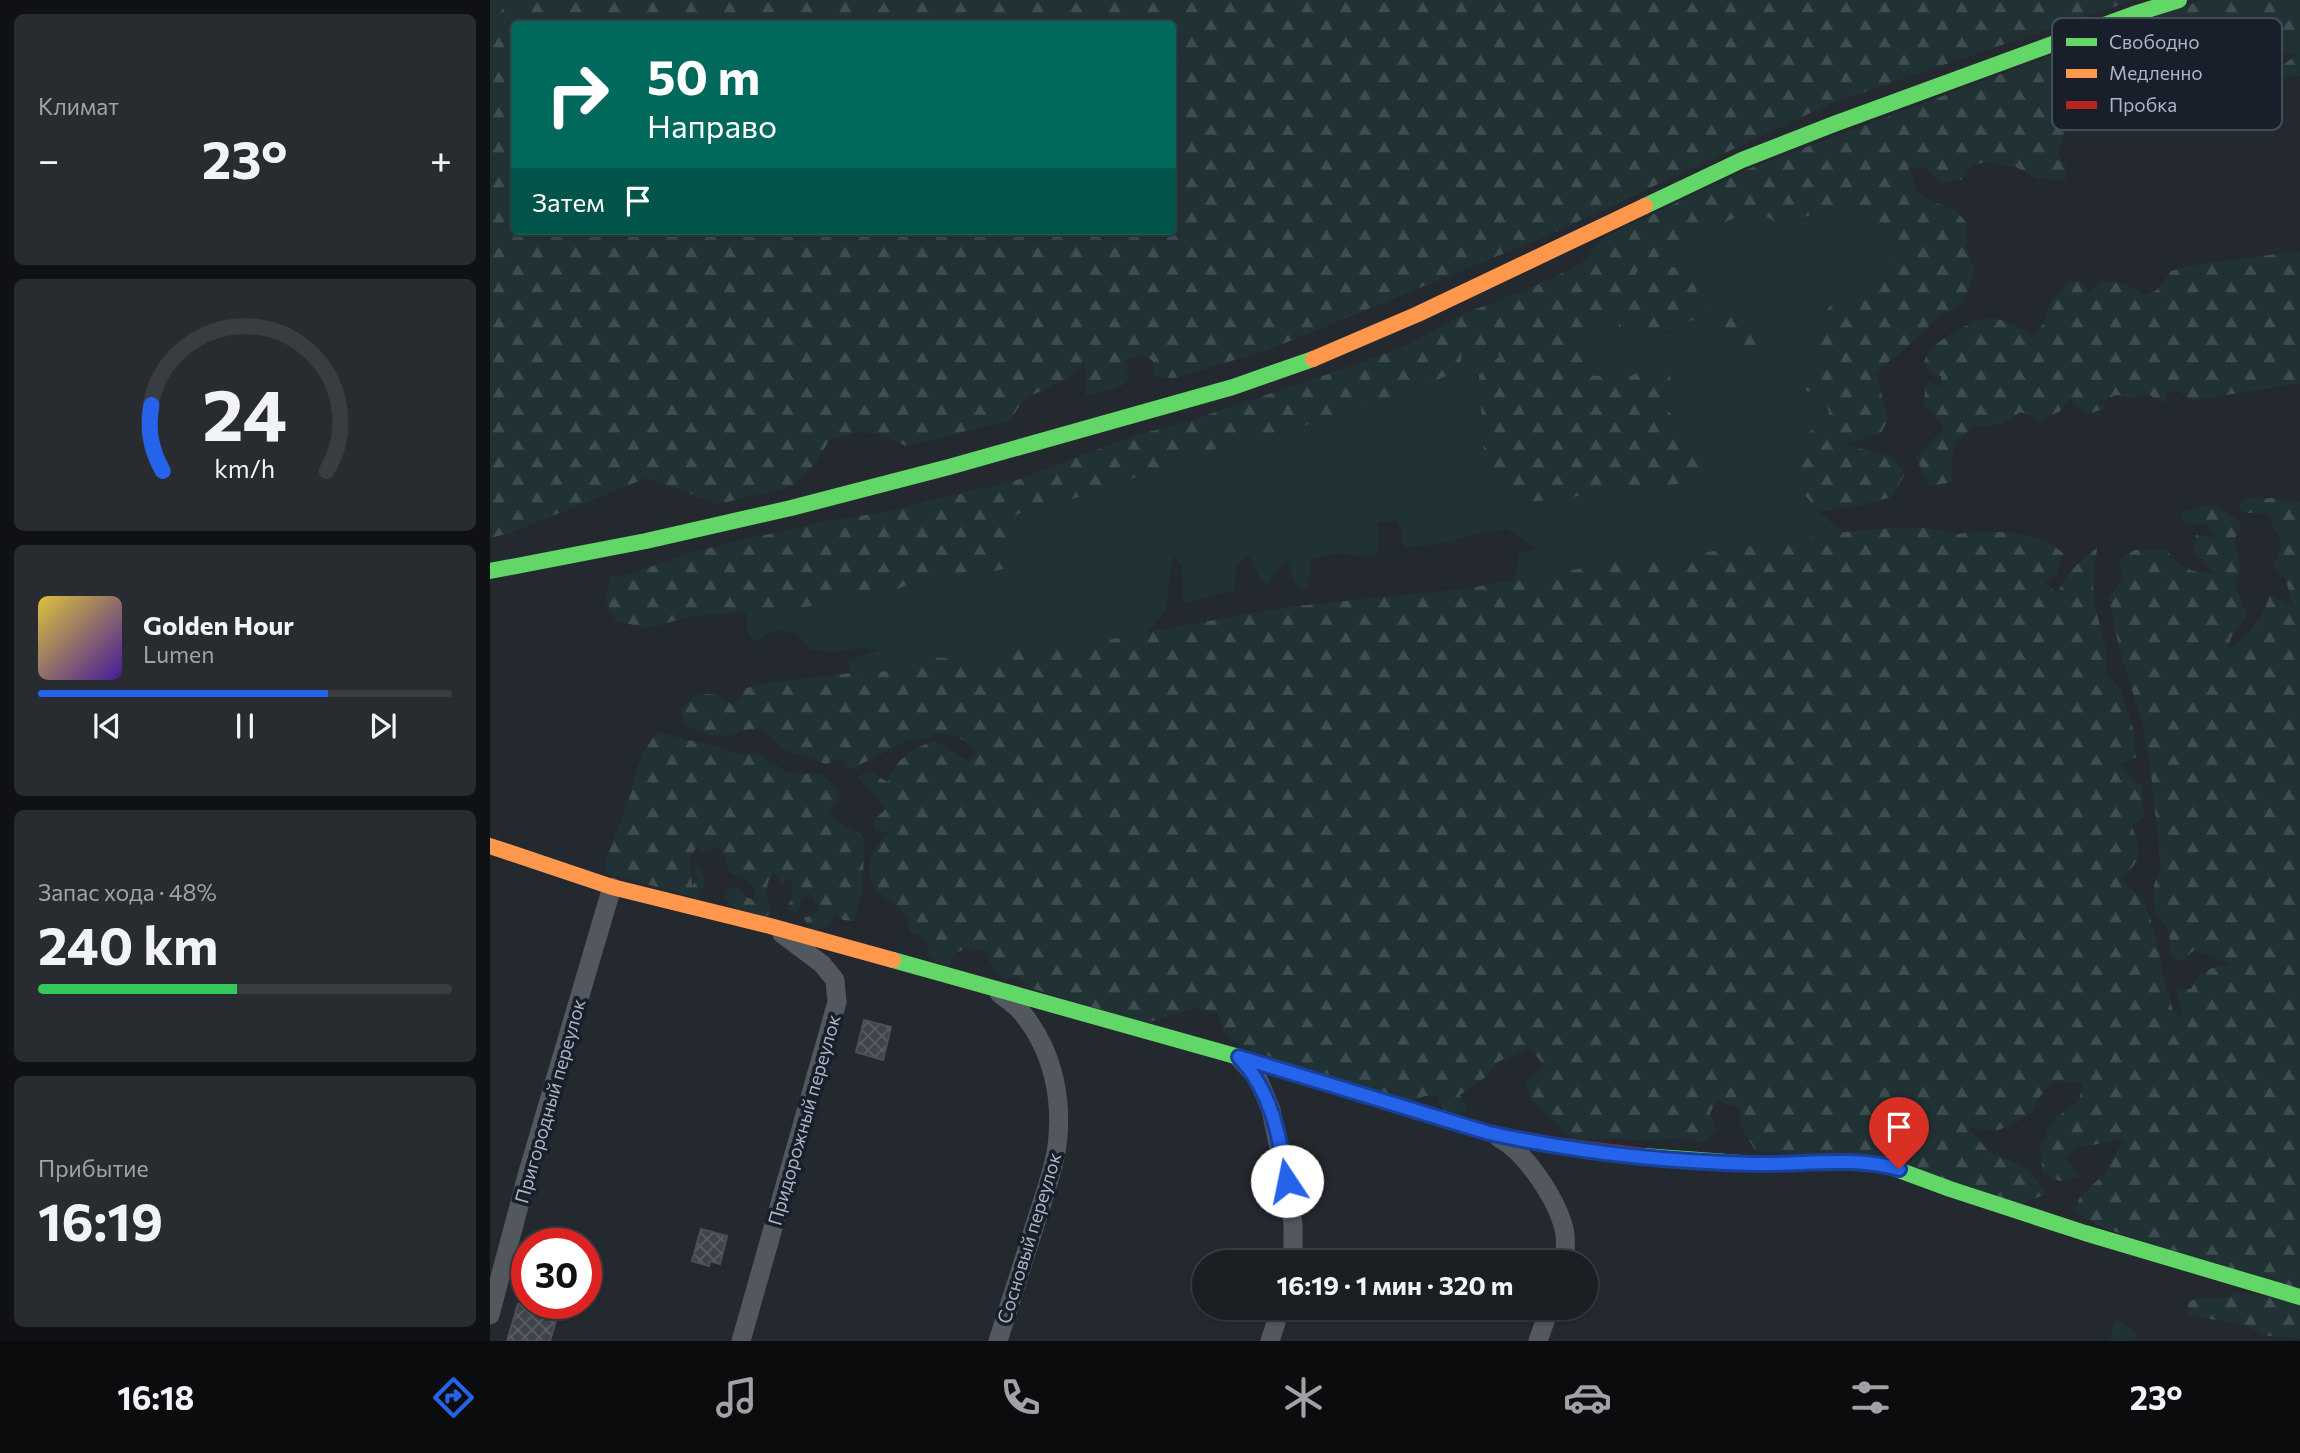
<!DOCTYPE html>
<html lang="ru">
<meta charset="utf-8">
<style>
:root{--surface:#1b1f24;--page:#282c31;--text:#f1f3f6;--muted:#a0a2a6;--line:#393d41;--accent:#2563eb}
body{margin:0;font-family:Commissioner,sans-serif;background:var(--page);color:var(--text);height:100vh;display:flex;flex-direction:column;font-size:26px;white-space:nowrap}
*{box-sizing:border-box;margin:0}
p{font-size:23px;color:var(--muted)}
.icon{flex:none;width:38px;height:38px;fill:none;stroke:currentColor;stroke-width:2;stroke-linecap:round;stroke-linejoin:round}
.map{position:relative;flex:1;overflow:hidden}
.panel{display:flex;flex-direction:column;gap:14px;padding:14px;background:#0f1114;width:490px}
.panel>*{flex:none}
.banner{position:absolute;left:21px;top:21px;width:665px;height:214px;border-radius:7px;box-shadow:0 2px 5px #0004,0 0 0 2px var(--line);background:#00695c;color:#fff;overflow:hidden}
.speed{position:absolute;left:21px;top:1228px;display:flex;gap:14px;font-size:35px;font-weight:700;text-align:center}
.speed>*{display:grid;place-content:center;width:91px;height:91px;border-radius:50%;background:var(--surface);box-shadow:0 2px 5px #0004,0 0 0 2px var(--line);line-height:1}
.speed .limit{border:10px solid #d22;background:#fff;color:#111}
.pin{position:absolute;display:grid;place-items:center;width:60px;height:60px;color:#fff;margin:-72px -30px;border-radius:50% 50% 50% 0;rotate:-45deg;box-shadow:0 0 7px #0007}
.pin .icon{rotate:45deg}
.me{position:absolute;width:77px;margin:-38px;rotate:349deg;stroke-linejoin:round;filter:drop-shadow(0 0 5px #0008)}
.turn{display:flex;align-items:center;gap:24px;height:147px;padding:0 21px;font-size:32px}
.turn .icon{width:91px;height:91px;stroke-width:2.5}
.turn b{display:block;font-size:49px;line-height:60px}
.then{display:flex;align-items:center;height:66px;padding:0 21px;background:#0003;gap:14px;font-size:26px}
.big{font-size:52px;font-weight:700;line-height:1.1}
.panel .card{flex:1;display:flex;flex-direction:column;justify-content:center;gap:10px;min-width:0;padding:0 24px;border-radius:10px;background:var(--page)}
.panel .dial{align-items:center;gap:0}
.dial svg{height:182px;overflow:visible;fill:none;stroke:var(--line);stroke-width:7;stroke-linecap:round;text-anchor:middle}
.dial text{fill:var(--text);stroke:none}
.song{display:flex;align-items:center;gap:21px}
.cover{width:84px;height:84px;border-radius:10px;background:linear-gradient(135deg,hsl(50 70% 55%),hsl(260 70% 35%))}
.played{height:7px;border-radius:4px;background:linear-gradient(90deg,var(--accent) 70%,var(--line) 70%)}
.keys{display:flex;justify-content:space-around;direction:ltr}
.heat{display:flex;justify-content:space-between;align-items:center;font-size:38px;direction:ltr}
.charge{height:10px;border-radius:5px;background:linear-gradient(90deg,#34c759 48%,var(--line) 0)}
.trip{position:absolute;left:702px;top:1250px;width:406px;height:70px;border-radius:35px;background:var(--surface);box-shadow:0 2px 5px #0004,0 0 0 2px var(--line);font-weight:700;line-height:70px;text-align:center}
.tabs{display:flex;height:112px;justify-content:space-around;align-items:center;background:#0b0c0e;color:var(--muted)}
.tabs .icon{width:49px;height:49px}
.tabs .current{color:var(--accent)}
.tabs b{font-size:32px;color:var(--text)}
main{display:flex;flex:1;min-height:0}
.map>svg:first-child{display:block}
</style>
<main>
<section class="panel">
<div class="card"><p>Климат</p>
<div class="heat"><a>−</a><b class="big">23°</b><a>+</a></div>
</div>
<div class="card dial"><svg viewBox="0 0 100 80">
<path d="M14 69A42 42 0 1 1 86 69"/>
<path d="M14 69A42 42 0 0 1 9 40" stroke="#2563eb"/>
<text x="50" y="56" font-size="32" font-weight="700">24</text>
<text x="50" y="72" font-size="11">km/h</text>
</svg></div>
<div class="card">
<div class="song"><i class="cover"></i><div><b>Golden Hour</b><p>Lumen</p></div></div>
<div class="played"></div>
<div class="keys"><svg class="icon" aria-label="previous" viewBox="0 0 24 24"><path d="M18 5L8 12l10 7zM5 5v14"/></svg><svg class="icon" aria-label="pause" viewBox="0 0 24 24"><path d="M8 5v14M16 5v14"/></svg><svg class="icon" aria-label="next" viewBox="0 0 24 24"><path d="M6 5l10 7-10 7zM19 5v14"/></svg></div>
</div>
<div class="card"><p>Запас хода · 48%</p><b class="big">240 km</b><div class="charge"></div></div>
<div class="card"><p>Прибытие</p><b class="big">16:19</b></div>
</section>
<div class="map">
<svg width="1810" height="1341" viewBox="0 0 1810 1341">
<defs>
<pattern id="forest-firs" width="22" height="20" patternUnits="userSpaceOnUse" patternTransform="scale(1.75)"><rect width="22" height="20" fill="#213235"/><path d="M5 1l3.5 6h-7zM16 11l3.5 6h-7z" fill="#3f4d51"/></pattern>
<pattern id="building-cross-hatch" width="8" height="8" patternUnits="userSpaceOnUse" patternTransform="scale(1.75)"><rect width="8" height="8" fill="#3f444b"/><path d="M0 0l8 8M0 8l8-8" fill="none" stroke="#585d63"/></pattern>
</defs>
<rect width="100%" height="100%" fill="#242930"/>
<path fill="#213235" d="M 0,0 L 18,0 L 0,29 Z
M 1360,199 L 1386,221 L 1404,229 L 1398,276 L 1371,296 L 1343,302 L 1316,353 L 1336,351 L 1316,391 L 1335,393 L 1339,414 L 1309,441 L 1317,499 C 1330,510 1340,524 1355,532 L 1204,554 L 1133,561 L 1024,580 L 1029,554 L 1046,548 L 1017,529 L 997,531 L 958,542 L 915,548 L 908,521 L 887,522 L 889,550 L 883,557 L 847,553 L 821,560 L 819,583 L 812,592 L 803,577 L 797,560 L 785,571 L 778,586 L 770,577 L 758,555 L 747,566 L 744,590 L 693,604 L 692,568 L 683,555 L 676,609 L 656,634 L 608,642 L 553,645 L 528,650 L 486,662 L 468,659 L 442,657 L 401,671 L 361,673 L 356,662 L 392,649 L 369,648 L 343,652 L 319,649 L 306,632 L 286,630 L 264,642 L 257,630 L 257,611 L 300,611 L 345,600 L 378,590 L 408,589 L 432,579 L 483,576 L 521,549 L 513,520 L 536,511 L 611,491 L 693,458 L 831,421 L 868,407 L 913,395 L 951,379 L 972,348 C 990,351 993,345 1011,356 L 1072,499 L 1121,490 L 1209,482 L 1221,464 L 1172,403 L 1161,366 L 1136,379 L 1094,375 L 1097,346 L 1113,325 L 1128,313 L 1153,328 L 1174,334 L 1203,320 L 1232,326 L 1255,347 L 1277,353 L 1275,335 L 1225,310 L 1198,309 L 1181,267 L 1156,283 L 1142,281 L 1149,267 L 1264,207 L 1278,218 L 1331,210 Z
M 1627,1319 L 1647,1334 L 1644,1341 L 1618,1341 Z"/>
<path fill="url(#forest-firs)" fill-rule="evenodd" d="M 18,0 L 1644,0 L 1342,103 L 1059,235 L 775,351 L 684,378 L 665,377 L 663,361 L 653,355 L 636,359 L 638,379 L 633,385 L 596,396 L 595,361 L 584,375 L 534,399 L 520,420 L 416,446 L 390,434 L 368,432 L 340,439 L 325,464 L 302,486 L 229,504 L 156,478 L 17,534 L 0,538 L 0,29 ZM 24,24 L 682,24 L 682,231 L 24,231 Z
M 1712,0 L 1810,0 L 1810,76 L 1791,78 L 1794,64 L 1808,54 C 1772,46 1718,72 1682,82 C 1658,88 1618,93 1597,104 C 1579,115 1573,135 1568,154 L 1576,167 L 1575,181 L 1544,177 L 1526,167 L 1496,162 L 1483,165 L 1471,180 L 1450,182 L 1435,168 L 1418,167 L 1428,193 L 1443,202 L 1464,209 L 1476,222 L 1477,249 L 1484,270 L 1480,288 L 1469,307 L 1448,317 L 1425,340 L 1386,372 L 1398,419 L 1391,433 L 1355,444 L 1403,458 L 1415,474 L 1402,497 L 1362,507 L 1331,511 C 1303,489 1306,474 1309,441 L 1339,414 L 1335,393 L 1316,391 L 1319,371 L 1335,352 L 1315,353 L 1325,324 L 1343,302 L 1371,296 L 1398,276 L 1404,229 L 1386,221 L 1360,200 L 1291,226 L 1263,208 L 1149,267 L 1143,281 L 1156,283 L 1181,267 L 1204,269 L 1207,294 L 1199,309 L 1225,310 L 1260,316 L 1275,335 L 1278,353 L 1255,348 L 1232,326 L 1203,320 L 1156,340 L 1153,328 L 1129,327 L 1128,314 C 1103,334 1095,342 1095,375 L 1136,378 L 1161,366 L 1177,365 L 1182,385 L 1172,403 L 1222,464 L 1210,482 L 1121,490 L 1072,499 L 1020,503 L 995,467 L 989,375 L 1010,356 L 998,348 L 982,350 L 972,348 L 970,370 L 913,395 L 868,407 L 831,421 L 693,458 L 611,491 L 536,511 L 513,520 L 521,549 L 517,568 L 483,576 L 432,579 L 408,589 L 378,590 L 345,600 L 300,611 L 257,611 L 204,616 L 157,628 L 126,621 L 115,599 L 120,577 L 141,574 L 199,553 L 244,542 L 343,520 L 396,512 L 527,480 L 641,437 L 705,419 L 868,364 L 920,344 L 973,314 L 1039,289 L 1091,264 L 1113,238 L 1258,169 L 1631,29 Z
M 1810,251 L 1810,383 L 1700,401 L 1690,391 L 1675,392 L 1678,399 L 1670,402 L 1657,393 L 1642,398 L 1627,395 L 1608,401 L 1615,408 L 1599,414 L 1589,409 L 1580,397 L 1570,411 L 1550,421 L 1531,412 C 1516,421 1502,430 1485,424 C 1461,448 1460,448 1463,482 L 1440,486 L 1426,458 L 1454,428 L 1447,417 L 1434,406 L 1435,389 L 1439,381 L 1453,388 L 1451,376 L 1440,372 L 1434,362 C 1436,358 1438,351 1442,348 C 1451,339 1482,320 1495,319 C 1513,317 1532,327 1544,338 L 1553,324 L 1561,301 L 1579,281 L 1593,282 L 1599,291 L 1612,281 L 1632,283 L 1656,295 L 1667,290 L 1681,271 L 1705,265 Z
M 1782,498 L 1810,502 L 1810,1291 L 1614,1228 L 1584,1212 L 1590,1197 L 1614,1174 L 1635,1139 L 1586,1148 L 1574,1157 L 1590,1176 L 1570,1181 L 1553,1174 L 1550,1147 L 1563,1120 L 1589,1101 L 1593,1083 L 1563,1080 L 1549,1098 L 1542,1112 L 1522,1125 L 1507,1130 L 1479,1128 L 1499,1152 L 1538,1169 L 1557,1194 L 1530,1204 L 1306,1155 L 1265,1150 L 1251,1127 L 1249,1108 L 1226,1100 L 1220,1114 L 1227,1129 L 1214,1142 L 1187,1138 L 1159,1141 L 1125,1138 L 1083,1139 L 1042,1100 L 1035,1083 L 1054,1065 L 1039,1047 L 1006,1063 L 997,1076 L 970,1095 L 978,1111 L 968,1113 L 955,1111 L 947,1096 L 935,1096 L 922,1101 L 760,1050 L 736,1035 L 727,1013 L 707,1008 L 656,1023 L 540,988 L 527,976 L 514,979 L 504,969 L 495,952 L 478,948 L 463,954 L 458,969 L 439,956 L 437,943 L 428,934 L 420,934 C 419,929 419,922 417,918 C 403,895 372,894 381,860 C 384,849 390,840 400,833 L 385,830 L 384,820 L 396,809 C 388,794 377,790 368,777 L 378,771 L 398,782 C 404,760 423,748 444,741 C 457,746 464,755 477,760 L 486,752 L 470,738 L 452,732 L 439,737 L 420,739 L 363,768 L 356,769 L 350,759 L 336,764 L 291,749 C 284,735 270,727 254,730 C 249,731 244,735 238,736 C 222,737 210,732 196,725 L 190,710 C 205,691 224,688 242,705 L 249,702 L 254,689 L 268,684 L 361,673 L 401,671 L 442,657 L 468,659 L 486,662 L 528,650 L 553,645 L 602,643 L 745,616 L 806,606 L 974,589 L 1133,561 L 1204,554 L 1355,532 L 1403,528 L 1436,528 L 1467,534 L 1489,531 L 1524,533 L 1556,540 L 1574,554 L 1566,574 L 1554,582 L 1568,593 C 1576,573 1589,561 1607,548 C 1605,566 1601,585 1605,603 C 1609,630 1619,643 1616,673 L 1630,689 L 1643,729 L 1646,757 L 1631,764 L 1644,781 L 1652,785 L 1654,817 L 1642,826 C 1652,854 1653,859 1630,879 L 1654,900 L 1665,933 L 1674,978 L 1683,1011 L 1692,1017 L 1687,989 L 1701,989 C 1712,968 1720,968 1742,964 L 1704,950 L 1692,961 L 1681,957 L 1679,932 L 1665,910 L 1664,885 L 1671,866 L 1660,764 L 1653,726 L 1628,643 L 1619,599 L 1632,578 L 1630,558 L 1645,550 L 1676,550 C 1689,567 1702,574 1724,573 L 1703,549 L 1706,535 L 1725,538 L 1719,525 L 1694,524 L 1690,513 C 1722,502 1725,502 1751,523 L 1744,542 L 1750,568 L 1744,583 L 1757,616 L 1741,637 L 1738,650 C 1760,634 1771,621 1780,595 L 1804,608 L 1796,581 L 1784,565 L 1792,544 L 1777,513 L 1753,513 L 1748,504 L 1757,499 Z
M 167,732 L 234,749 L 251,755 L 266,753 L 298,773 L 331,774 L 343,784 L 351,799 L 339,808 L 349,823 L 365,830 L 374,838 L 373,882 L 365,921 L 353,920 L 345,913 L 340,926 L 320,930 L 314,918 L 325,914 L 330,909 L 321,893 L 311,899 L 307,913 L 297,909 L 303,895 L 301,879 L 291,883 L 284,871 C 274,884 276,896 281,911 L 275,919 L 245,908 L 234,898 L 239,890 L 249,887 L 256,897 L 264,900 L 266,890 L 259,880 L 240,873 L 234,855 L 228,846 L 217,853 L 206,848 L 200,857 L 202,886 L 208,878 L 205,868 L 208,865 C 216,878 217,885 207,898 L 116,873 L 117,857 L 137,805 L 152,754 Z
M 1746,1292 L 1810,1302 L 1810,1339 L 1805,1337 L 1777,1336 L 1752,1325 L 1699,1315 L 1697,1303 L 1709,1297 L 1733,1299 Z"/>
<path fill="url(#building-cross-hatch)" stroke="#4b5058" stroke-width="2" d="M 374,1020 L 401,1027 L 393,1060 L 366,1052 Z
M 211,1229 L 237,1236 L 230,1264 L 220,1261 L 219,1266 L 202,1261 Z
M 28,1304 L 59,1304 L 70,1307 L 60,1341 L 17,1341 Z"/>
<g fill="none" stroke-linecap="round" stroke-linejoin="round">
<path stroke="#53575e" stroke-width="19" d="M 749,1058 L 768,1079 L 781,1110 L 800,1199 L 803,1226 L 803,1262
M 1009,1138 C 1036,1152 1067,1200 1074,1229 C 1077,1240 1075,1252 1074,1262
M 0,1315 L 38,1172 L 122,887
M 251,1341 L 347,1002 L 345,980 L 332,964 L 292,934
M 508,1341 C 520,1303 532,1266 544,1228 C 552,1201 563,1174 567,1146 C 573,1099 563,1051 533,1014 C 527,1006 517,1000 509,993
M 780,1341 L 791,1307
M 1048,1341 L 1060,1307"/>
<path stroke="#63d668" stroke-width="16" d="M 1155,206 L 1252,160 L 1344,124 L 1644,14 L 1689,0
M 0,571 L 156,541 L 301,508 L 459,467 L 743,387 L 823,359
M 403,960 L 749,1057 L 854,1089
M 1153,1156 L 1265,1164 L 1356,1162 L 1395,1165 L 1460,1189 L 1595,1233 L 1810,1297"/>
<path stroke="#ff974d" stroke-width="16" d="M 823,359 L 928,314 L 1155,206
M 0,846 L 122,887 L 280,926 L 403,960"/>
<path stroke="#b3261e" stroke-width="16" d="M 854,1089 L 999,1133 L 1040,1142 L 1153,1156"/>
</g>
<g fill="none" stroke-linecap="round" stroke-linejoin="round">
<g stroke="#184099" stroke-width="18">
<path id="route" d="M 797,1181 C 789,1135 782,1092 749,1057 L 999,1133 C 1085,1152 1177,1162 1265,1164 C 1313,1165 1362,1156 1409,1169"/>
</g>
<use href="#route" stroke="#2563eb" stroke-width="12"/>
</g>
<g text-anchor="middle" stroke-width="7" stroke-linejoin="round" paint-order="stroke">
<g font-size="19" fill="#acb5c3" stroke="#181f2a">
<text transform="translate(60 1101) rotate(-74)" y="7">Пригородный переулок</text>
<text transform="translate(314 1120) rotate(-74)" y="7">Придорожный переулок</text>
<text transform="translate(539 1238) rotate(-73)" y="7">Сосновый переулок</text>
</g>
</g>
<rect x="1562" y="18" width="230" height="112" rx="10" fill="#181f2a" stroke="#444c58" stroke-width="2"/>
<rect x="1576" y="38" width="31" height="8" fill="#63d668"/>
<rect x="1576" y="69" width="31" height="9" fill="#ff974d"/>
<rect x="1576" y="101" width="31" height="8" fill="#b3261e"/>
<g font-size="19" fill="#acb5c3">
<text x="1619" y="49">Свободно</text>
<text x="1619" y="80">Медленно</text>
<text x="1619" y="112">Пробка</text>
</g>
</svg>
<div class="speed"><div class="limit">30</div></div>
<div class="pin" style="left:1409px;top:1169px;background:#d93025"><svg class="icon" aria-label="arrive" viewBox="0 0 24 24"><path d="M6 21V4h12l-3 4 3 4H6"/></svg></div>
<svg class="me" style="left:797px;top:1181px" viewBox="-20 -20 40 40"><circle r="19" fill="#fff"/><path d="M0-13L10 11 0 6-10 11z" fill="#2563eb"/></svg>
<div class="trip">16:19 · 1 мин · 320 m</div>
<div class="banner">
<div class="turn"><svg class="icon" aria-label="right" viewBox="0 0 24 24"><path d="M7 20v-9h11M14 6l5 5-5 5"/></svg><div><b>50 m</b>Направо</div></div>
<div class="then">Затем<svg class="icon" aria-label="arrive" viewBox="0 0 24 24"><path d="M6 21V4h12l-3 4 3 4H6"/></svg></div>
</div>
</div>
</main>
<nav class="tabs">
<b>16:18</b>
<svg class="icon current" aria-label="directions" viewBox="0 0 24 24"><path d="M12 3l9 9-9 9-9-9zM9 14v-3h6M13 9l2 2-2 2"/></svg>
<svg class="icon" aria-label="music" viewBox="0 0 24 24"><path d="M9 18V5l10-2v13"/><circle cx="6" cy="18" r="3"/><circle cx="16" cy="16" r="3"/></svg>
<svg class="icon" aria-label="phone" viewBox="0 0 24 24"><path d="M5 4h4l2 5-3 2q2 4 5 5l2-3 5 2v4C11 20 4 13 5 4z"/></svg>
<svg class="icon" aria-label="climate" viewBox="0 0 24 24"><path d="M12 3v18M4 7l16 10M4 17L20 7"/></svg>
<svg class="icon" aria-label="car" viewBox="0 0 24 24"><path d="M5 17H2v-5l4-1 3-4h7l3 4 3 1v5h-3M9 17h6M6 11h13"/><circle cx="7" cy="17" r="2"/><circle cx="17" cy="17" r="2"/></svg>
<svg class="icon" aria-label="filters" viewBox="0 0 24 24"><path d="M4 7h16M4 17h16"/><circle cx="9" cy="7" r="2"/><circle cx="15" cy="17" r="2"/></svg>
<b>23°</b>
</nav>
